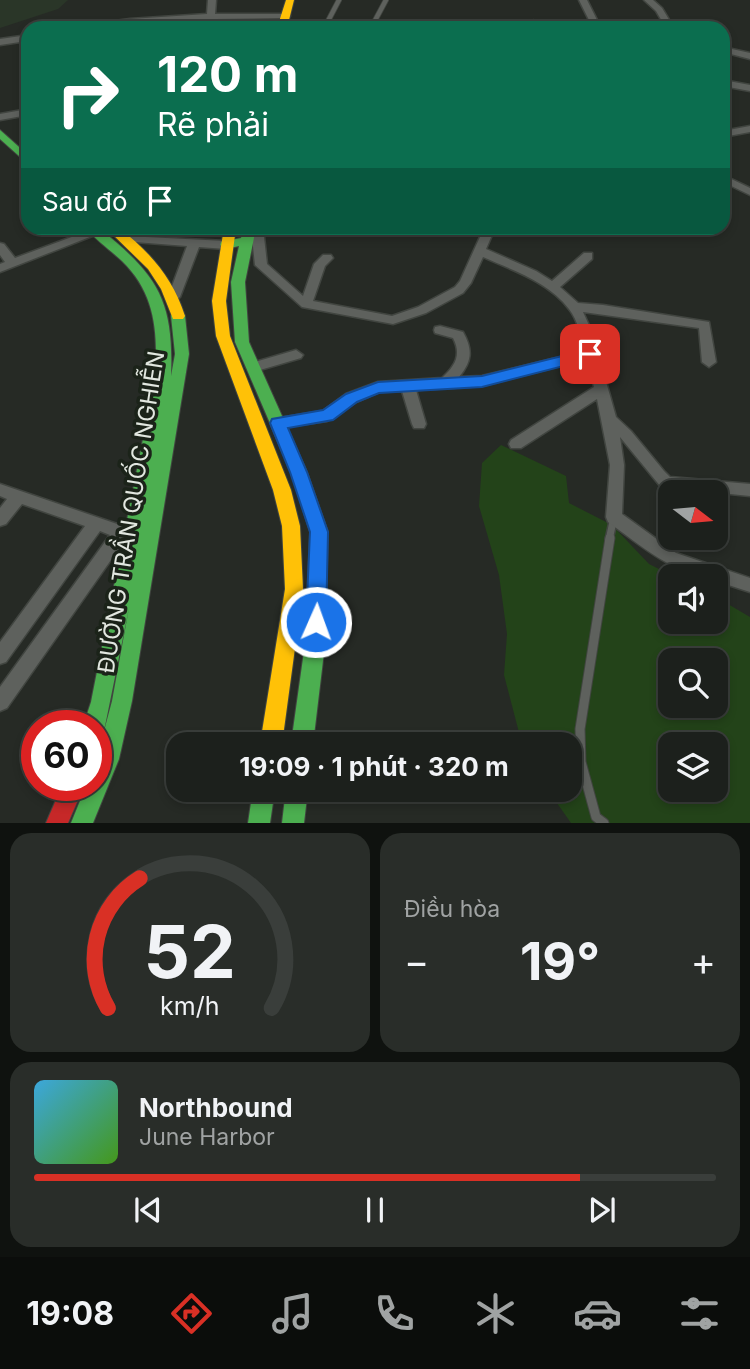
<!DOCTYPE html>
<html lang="vi">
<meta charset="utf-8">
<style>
:root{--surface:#1c201c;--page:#292d29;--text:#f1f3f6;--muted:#a0a3a3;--line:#3a3e3b;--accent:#d93025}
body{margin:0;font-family:Inter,sans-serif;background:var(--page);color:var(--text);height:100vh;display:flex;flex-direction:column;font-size:26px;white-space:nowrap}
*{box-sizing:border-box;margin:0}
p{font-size:23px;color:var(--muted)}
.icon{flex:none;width:38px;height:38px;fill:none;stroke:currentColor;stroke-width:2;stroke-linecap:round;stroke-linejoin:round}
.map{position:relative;height:823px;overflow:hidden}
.drawer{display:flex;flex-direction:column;gap:10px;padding:10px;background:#0f120f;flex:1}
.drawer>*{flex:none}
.top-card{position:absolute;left:21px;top:21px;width:709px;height:214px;border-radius:21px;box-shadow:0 4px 10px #0003,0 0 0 2px var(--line);background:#0b6e4f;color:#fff;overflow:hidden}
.needle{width:46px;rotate:106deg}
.buttons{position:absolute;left:658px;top:480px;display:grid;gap:14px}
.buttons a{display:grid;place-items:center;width:70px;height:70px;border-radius:14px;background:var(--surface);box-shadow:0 4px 10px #0003,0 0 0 2px var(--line);font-size:35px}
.speed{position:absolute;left:21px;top:710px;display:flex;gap:14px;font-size:35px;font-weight:700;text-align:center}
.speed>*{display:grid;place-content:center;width:91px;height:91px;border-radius:50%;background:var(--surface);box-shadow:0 4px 10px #0003,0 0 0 2px var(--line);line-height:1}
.speed .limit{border:10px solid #d22;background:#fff;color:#111}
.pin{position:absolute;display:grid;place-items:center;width:60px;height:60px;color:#fff;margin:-30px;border-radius:14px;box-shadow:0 4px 10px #0006}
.me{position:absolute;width:77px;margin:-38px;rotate:2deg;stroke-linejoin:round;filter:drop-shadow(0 0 5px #0008)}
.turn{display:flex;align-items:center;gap:24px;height:147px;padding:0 21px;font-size:32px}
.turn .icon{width:91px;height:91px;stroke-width:2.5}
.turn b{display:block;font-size:49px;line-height:60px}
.then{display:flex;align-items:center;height:66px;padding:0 21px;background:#0003;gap:14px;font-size:26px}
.big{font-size:52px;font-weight:700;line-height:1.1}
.drawer .widget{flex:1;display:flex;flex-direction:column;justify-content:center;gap:10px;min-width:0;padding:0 24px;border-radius:21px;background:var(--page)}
.drawer .dial{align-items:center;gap:0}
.dial svg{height:182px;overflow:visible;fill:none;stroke:var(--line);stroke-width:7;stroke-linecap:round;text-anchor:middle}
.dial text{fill:var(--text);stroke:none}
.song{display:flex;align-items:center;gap:21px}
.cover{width:84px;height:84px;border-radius:10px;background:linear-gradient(135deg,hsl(200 70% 55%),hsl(100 70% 35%))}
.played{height:7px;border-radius:4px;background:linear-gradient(90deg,var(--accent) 80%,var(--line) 80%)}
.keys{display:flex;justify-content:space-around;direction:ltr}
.heat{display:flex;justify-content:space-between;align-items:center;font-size:38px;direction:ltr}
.drawer .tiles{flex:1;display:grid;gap:10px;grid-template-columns:1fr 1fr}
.widget:last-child{grid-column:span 2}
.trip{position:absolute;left:166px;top:732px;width:416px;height:70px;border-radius:21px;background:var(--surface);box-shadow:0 4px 10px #0003,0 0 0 2px var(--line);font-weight:700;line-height:70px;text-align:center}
.menu{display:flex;height:112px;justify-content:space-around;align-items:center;background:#0b0d0b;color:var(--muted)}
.menu .icon{width:49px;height:49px}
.menu .on{color:var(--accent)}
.menu b{font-size:32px;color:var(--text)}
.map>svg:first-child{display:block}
</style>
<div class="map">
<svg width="750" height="823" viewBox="0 0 750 823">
<rect width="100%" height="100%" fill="#262a25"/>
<path fill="#2a3628" d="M 0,0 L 68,0 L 58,9 L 0,28 Z"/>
<path fill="#234319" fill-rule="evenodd" d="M 501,445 L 566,476 L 569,503 L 612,525 L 649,564 L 673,576 L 670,576 L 670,621 L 716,621 L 716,597 L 750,617 L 750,823 L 571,823 L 547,789 L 570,789 L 570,744 L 522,744 L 504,675 L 507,634 L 499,575 L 479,506 L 482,463 ZM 670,660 L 716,660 L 716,705 L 670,705 ZM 670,744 L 716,744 L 716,789 L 670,789 Z"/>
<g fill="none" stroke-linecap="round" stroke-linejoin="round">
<g stroke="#414540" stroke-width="6">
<path id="lane-far2" d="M 534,22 L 546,28
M 337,28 L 330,26 L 328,21 L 339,0
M 371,28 L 386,0"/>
</g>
<g stroke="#414540" stroke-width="10">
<path id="lane-far1" d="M 609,540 L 614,517"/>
</g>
<g stroke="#414540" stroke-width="11">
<path id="lane" d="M 604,823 L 596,817 L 581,762 L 580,729 L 610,538"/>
</g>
<g stroke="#414540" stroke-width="3">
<path id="street" d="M 208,0 L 216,0 L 215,14 L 286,14 L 290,16 L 286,18 L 215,19 L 214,28 L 206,28 L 207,19 L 74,28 L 78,26 L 130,19 L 207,14 Z
M 579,0 L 587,0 L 601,28 L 593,28 Z
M 644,0 L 653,0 L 662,8 L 674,28 L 666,28 L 656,11 Z
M 28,35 L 28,60 L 24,57 L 20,42 L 0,45 L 0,39 Z
M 723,47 L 750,53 L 750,59 L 723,52 Z
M 723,80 L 750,85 L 750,91 L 723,86 Z
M 28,109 L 28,115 L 0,120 L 0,114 Z
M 750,126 L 750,132 L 723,137 L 723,131 Z
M 723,175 L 750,188 L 750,195 L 723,182 Z
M 96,228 L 100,229 L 100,233 L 0,272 L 0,264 L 5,262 L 0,255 L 0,243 L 4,244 L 15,258 Z
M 251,228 L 263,228 L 267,264 L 303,296 L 314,264 L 323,255 L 331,255 L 333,258 L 325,266 L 313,301 L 392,316 L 418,307 L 455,287 L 460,281 L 484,228 L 495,228 L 486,249 L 536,271 L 552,281 L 584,253 L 592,253 L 592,259 L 560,287 L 578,303 L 603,305 L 709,322 L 716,362 L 709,367 L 702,362 L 699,328 L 583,312 L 592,332 L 616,417 L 631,431 L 664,471 L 670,477 L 750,484 L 750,496 L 661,487 L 620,437 L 624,465 L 622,514 L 676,553 L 750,578 L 750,592 L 716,581 L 716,576 C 673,576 641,545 608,522 L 606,517 L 610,465 L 597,399 L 521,448 L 511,448 L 509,444 L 511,440 L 594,387 L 587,359 L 482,386 L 416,390 L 426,424 L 424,428 L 414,428 L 412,424 L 402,391 L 379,392 L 356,402 L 327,421 L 278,428 L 273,427 L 271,423 L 273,419 L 323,411 L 346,394 L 378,382 L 442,378 C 455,366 462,355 453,338 L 435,333 L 434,330 L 435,327 L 440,326 L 463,332 C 473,350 472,361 459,377 L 482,376 L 585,351 C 581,337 578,320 569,309 C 549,282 512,270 483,257 L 471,283 L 463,293 L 426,313 L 393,324 L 302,307 L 255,265 Z
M 126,236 L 226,241 L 232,245 L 226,249 L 199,247 L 180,297 L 174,301 L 168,297 L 187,246 L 122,241 L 120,239 Z
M 296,350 L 303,355 L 301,358 L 253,372 L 246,367 L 248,364 Z
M 0,484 L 120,525 L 135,517 L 141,519 L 143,524 L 141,529 L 127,537 L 7,708 L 0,711 L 0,687 L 110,535 L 100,531 L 6,662 L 0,664 L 0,642 L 85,526 L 22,504 L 6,524 L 0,526 L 0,508 L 7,499 L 0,496 Z"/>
</g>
<g stroke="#414540" stroke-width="2">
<path id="fast" d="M 0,130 L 28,155 L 28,164 L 0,139 Z
M 86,228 L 99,228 C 157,275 174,299 171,376 L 175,354 L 171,316 L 173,313 L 183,313 L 185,316 L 189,354 L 132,701 L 119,759 L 93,823 L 71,823 L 86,786 L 96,786 L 96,761 L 112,701 L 129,608 L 105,726 L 101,733 L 96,736 L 96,726 L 83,726 L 91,702 L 155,378 C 158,333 156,294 122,261 C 110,250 96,240 86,228 Z
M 244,228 L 256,228 L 245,282 L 249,342 L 307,472 L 328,532 L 325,644 L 313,744 L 291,744 L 305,644 L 310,532 L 291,472 L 235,342 L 231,282 L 239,246 L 226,249 L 220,245 L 221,242 L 241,238 Z
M 253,789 L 275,789 L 270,823 L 248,823 Z
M 286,789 L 308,789 L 304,823 L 282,823 Z"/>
</g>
<g stroke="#414540" stroke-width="2">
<path id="slow" d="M 286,0 L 294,0 L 287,28 L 277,28 Z
M 106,228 L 119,228 C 150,252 173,278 185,316 L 183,319 L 173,319 L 161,289 L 148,269 Z
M 224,228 L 236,228 L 226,301 L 230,336 L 291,490 L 300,526 L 303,589 L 282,744 L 260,744 L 285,589 L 282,526 L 273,490 L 216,336 L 212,301 Z"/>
</g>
<g stroke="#414540" stroke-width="2">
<path id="jam" d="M 62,786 L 84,786 L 68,823 L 46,823 Z"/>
</g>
<use href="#lane-far2" stroke="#5e615d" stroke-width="4.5"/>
<use href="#lane-far1" stroke="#5e615d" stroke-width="7"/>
<use href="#lane" stroke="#5e615d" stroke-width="9"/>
<use href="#street" fill="#5e615d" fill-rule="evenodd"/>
<use href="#fast" fill="#4caf50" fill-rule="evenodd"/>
<use href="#slow" fill="#ffc107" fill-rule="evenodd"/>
<use href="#jam" fill="#c62828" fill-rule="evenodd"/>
</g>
<path fill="#1a73e8" stroke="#114b97" stroke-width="2" d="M 590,349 L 595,350 L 597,354 L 595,358 L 482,387 L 379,393 L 357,402 L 333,420 L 288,428 L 307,472 L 328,532 L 326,622 L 323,628 L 316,631 L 309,628 L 306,622 L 310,532 L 290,472 L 270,423 L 272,419 L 323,410 L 346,394 L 378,382 L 482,376 Z"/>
<g text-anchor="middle" stroke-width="7" stroke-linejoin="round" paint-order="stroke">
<g font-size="23" fill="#e2e7e0" stroke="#1b2319">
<text transform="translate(131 512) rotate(-81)" y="8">ĐƯỜNG TRẦN QUỐC NGHIỄN</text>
</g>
</g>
</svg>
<div class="buttons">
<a><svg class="needle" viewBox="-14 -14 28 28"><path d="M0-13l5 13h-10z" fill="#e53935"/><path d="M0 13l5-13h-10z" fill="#a0a3a3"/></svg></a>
<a><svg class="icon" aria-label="sound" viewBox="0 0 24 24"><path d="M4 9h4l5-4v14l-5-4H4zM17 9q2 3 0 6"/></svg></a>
<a><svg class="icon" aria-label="search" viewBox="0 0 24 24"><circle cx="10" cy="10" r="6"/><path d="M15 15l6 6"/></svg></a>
<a><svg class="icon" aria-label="layers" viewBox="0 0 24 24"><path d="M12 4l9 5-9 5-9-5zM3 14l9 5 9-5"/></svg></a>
</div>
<div class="speed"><div class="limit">60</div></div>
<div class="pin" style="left:590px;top:354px;background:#d93025"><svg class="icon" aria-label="arrive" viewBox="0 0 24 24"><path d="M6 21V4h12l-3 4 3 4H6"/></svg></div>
<svg class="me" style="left:316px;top:622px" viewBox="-20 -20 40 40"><circle r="17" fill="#1a73e8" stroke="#fff" stroke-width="3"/><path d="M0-11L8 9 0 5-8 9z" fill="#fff"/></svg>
<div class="trip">19:09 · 1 phút · 320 m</div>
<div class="top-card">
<div class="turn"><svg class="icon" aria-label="right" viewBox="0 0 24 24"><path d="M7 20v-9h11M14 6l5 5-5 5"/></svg><div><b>120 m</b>Rẽ phải</div></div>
<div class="then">Sau đó<svg class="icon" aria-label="arrive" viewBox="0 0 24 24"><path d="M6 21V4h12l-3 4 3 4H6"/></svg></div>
</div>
</div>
<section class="drawer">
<div class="tiles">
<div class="widget dial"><svg viewBox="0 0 100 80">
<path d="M14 69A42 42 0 1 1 86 69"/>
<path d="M14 69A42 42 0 0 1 28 12" stroke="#d93025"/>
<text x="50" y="56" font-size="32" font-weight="700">52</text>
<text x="50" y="72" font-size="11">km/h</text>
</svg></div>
<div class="widget"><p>Điều hòa</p>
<div class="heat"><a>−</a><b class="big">19°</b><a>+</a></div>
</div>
<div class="widget">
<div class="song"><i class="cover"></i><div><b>Northbound</b><p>June Harbor</p></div></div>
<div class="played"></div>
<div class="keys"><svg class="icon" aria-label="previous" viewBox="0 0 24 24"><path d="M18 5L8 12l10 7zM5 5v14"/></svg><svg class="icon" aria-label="pause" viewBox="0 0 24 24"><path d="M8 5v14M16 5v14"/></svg><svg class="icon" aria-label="next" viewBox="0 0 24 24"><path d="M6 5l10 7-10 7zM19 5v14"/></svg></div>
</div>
</div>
</section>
<nav class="menu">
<b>19:08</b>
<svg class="icon on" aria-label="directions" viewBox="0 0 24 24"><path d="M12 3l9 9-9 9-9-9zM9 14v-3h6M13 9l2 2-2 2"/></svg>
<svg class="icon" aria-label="music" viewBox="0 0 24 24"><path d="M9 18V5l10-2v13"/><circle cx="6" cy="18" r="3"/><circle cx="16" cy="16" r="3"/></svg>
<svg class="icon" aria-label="phone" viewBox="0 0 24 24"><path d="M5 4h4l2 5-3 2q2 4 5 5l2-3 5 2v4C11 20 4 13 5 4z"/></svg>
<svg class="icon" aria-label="climate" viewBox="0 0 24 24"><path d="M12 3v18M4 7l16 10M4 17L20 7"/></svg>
<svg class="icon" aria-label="car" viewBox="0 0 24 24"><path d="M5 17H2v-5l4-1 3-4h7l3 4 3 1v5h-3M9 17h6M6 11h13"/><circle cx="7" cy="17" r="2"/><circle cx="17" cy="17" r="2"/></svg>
<svg class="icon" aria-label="filters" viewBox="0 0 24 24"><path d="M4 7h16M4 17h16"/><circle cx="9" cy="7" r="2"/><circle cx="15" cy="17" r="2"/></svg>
</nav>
